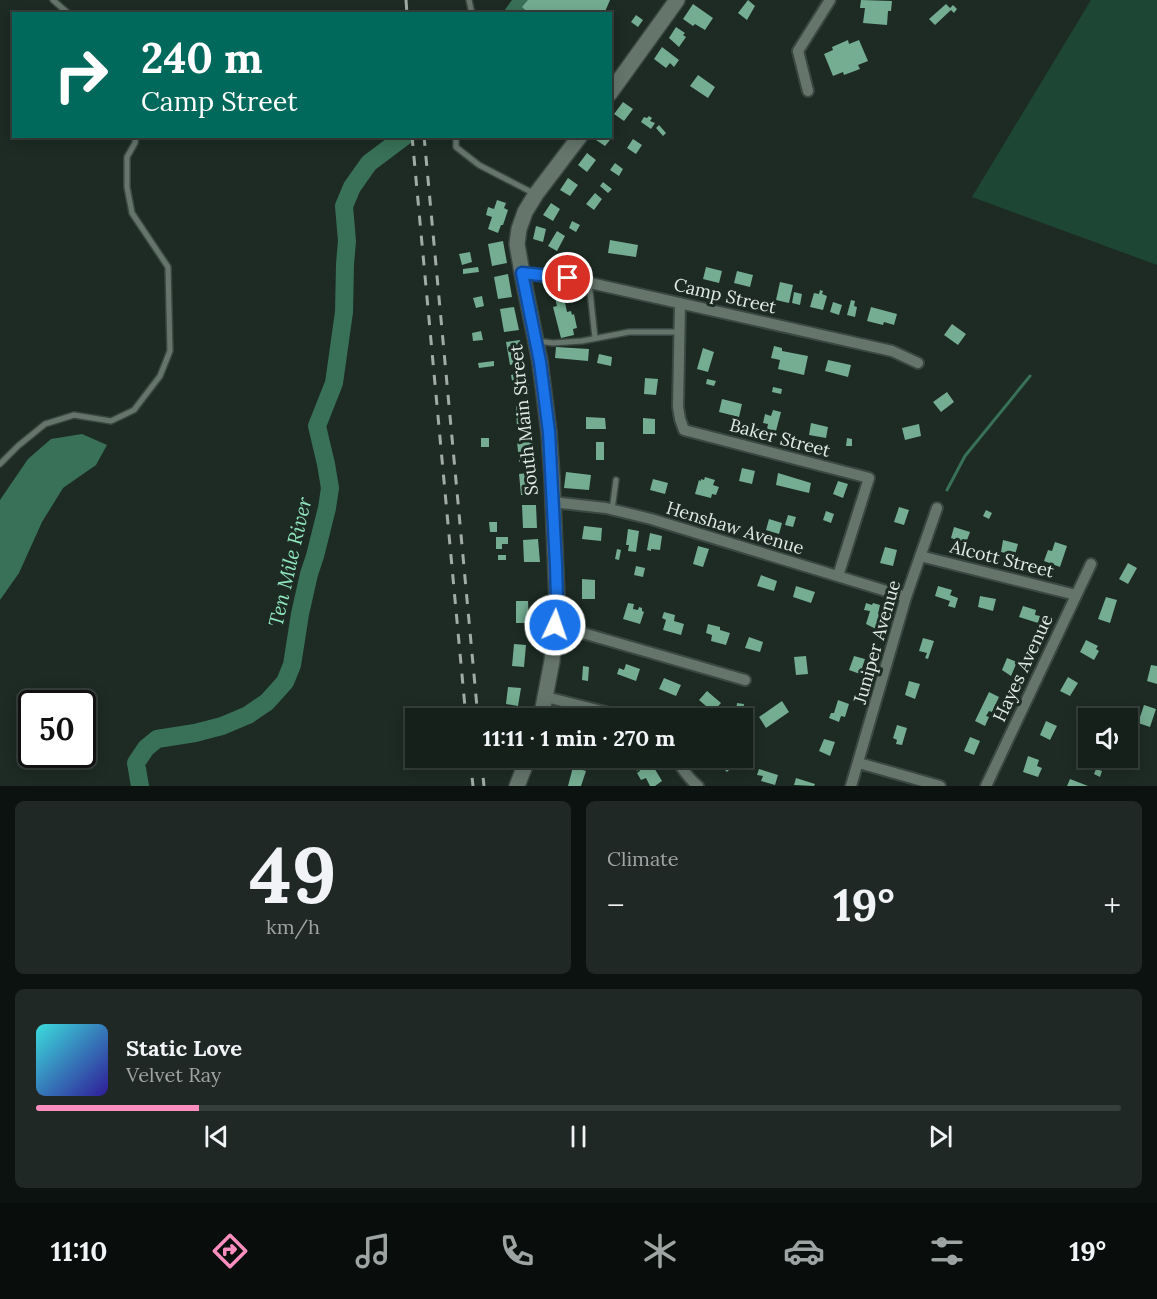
<!DOCTYPE html>
<meta charset="utf-8">
<style>
:root{--surface:#16201b;--page:#1f2824;--text:#f1f3f6;--muted:#9ea3a3;--line:#353e3a;--accent:#fd8ec0}
body{margin:0;font-family:Lora,serif;background:var(--page);color:var(--text);height:100vh;display:flex;flex-direction:column;font-size:22px;white-space:nowrap}
*{box-sizing:border-box;margin:0}
p{font-size:20px;color:var(--muted)}
.icon{flex:none;width:33px;height:33px;fill:none;stroke:currentColor;stroke-width:2;stroke-linecap:round;stroke-linejoin:round}
.map{position:relative;height:786px;overflow:hidden}
.sheet{display:flex;flex-direction:column;gap:15px;padding:15px;background:#0c120f;flex:1}
.sheet>*{flex:none}
.guide{position:absolute;left:12px;top:12px;width:600px;height:126px;border-radius:0px;box-shadow:0 3px 15px #0003,0 0 0 2px var(--line);background:#00695c;color:#fff;overflow:hidden}
.buttons{position:absolute;left:1078px;top:708px;display:grid;gap:12px}
.buttons a{display:grid;place-items:center;width:60px;height:60px;border-radius:0px;background:var(--surface);box-shadow:0 3px 15px #0003,0 0 0 2px var(--line);font-size:30px}
.speed{position:absolute;left:18px;top:690px;display:flex;gap:12px;font-size:30px;font-weight:700;text-align:center}
.speed>*{display:grid;place-content:center;width:78px;height:78px;border-radius:50%;background:var(--surface);box-shadow:0 3px 15px #0003,0 0 0 2px var(--line);line-height:1}
.speed .limit{border:3px solid #111;border-radius:9px;background:#fff;color:#111}
.pin{position:absolute;display:grid;place-items:center;width:51px;height:51px;color:#fff;margin:-26px;border:3px solid #fff;border-radius:50%;box-shadow:0 2px 6px #0007}
.me{position:absolute;width:66px;margin:-33px;rotate:3deg;stroke-linejoin:round;filter:drop-shadow(0 0 4px #0008)}
.turn{display:flex;align-items:center;gap:21px;height:126px;padding:0 30px;font-size:27px}
.turn .icon{width:78px;height:78px;stroke-width:2.5}
.turn b{display:block;font-size:42px;line-height:51px}
.big{font-size:45px;font-weight:700;line-height:1.1}
.sheet .tile{flex:1;display:flex;flex-direction:column;justify-content:center;gap:9px;min-width:0;padding:0 21px;border-radius:9px;background:var(--page)}
.sheet .dial{align-items:center;gap:0}
.dial b{font-size:78px;line-height:1}
.song{display:flex;align-items:center;gap:18px}
.cover{width:72px;height:72px;border-radius:9px;background:linear-gradient(135deg,hsl(180 70% 55%),hsl(250 70% 35%))}
.played{height:6px;border-radius:3px;background:linear-gradient(90deg,var(--accent) 15%,var(--line) 15%)}
.keys{display:flex;justify-content:space-around;direction:ltr}
.heat{display:flex;justify-content:space-between;align-items:center;font-size:33px;direction:ltr}
.sheet .tiles{flex:1;display:grid;gap:15px;grid-template-columns:1fr 1fr}
.tile:last-child{grid-column:span 2}
.trip{position:absolute;left:405px;top:708px;width:348px;height:60px;border-radius:0px;background:var(--surface);box-shadow:0 3px 15px #0003,0 0 0 2px var(--line);font-weight:700;line-height:60px;text-align:center}
.menu{display:flex;height:96px;justify-content:space-around;align-items:center;background:#090d0b;color:var(--muted)}
.menu .icon{width:42px;height:42px}
.menu .selected{color:var(--accent)}
.menu b{font-size:27px;color:var(--text)}
.map>svg:first-child{display:block}
</style>
<div class="map">
<svg width="1157" height="786" viewBox="0 0 1157 786">
<rect width="100%" height="100%" fill="#1d2b24"/>
<path fill="#1d4634" d="M 1091,0 L 1157,0 L 1157,265 L 972,197 Z"/>
<path fill="#387157" d="M 82,434 L 107,445 L 96,465 L 63,488 L 42,522 L 19,573 L 0,600 L 0,500 L 28,459 L 51,439 Z"/>
<g fill="none" stroke-linecap="round" stroke-linejoin="round">
<path stroke="#387157" stroke-width="3" d="M 947,490 L 965,456 L 1030,376"/>
<path stroke="#387157" stroke-width="18" d="M 513,14 L 523,0
M 140,786 L 136,763 L 146,748 L 157,739 L 195,733 L 222,726 L 248,715 L 267,702 L 285,682 L 292,665 L 300,614 L 309,574 L 315,556 L 327,508 L 330,488 L 326,464 L 317,426 L 334,383 L 344,312 L 345,264 L 347,241 L 344,206 L 352,187 L 369,163 L 405,136"/>
</g>
<path fill="#74ad91" d="M 528,0 L 610,0 L 604,14 L 530,14 L 522,7 Z
M 748,0 L 755,6 L 747,20 L 738,13 Z
M 861,0 L 892,1 L 891,11 L 888,11 L 887,25 L 863,23 L 865,8 L 860,8 Z
M 693,4 L 713,18 L 705,30 L 695,24 L 693,26 L 683,19 Z
M 946,4 L 950,8 L 953,5 L 957,9 L 954,13 L 951,10 L 935,25 L 929,19 Z
M 636,15 L 643,20 L 638,27 L 631,22 Z
M 676,27 L 685,33 L 683,35 L 686,37 L 679,47 L 669,38 Z
M 848,40 L 849,44 L 859,40 L 868,61 L 858,65 L 860,69 L 844,75 L 843,72 L 833,76 L 824,54 L 833,50 L 832,47 Z
M 662,47 L 679,60 L 674,67 L 670,63 L 666,68 L 654,59 Z
M 698,75 L 715,87 L 708,98 L 690,86 Z
M 623,102 L 633,109 L 624,121 L 614,114 Z
M 649,116 L 652,118 L 650,121 L 655,123 L 651,129 L 641,122 L 644,117 L 647,118 Z
M 659,125 L 666,133 L 663,136 L 656,128 Z
M 610,132 L 614,135 L 605,146 L 596,140 L 598,136 L 610,136 Z
M 633,139 L 642,145 L 636,154 L 627,148 Z
M 587,153 L 596,160 L 587,172 L 578,165 Z
M 615,163 L 623,169 L 619,176 L 610,170 Z
M 568,178 L 578,185 L 570,196 L 560,190 Z
M 603,182 L 612,189 L 608,193 L 600,186 Z
M 595,193 L 602,199 L 594,210 L 586,204 Z
M 497,200 L 506,203 L 504,208 L 508,210 L 503,225 L 501,225 L 498,233 L 488,229 L 492,217 L 486,215 L 488,207 L 494,209 Z
M 551,203 L 560,209 L 553,221 L 543,215 Z
M 572,221 L 580,225 L 576,232 L 569,228 Z
M 536,226 L 546,229 L 543,242 L 533,239 Z
M 557,231 L 565,236 L 557,251 L 548,246 Z
M 610,240 L 638,245 L 636,257 L 608,253 Z
M 503,241 L 507,263 L 492,266 L 488,244 Z
M 470,252 L 472,262 L 462,265 L 459,254 Z
M 478,267 L 479,272 L 463,274 L 463,269 Z
M 706,267 L 722,271 L 719,283 L 703,279 Z
M 737,271 L 753,275 L 750,287 L 734,283 Z
M 508,274 L 512,297 L 498,299 L 494,277 Z
M 780,282 L 793,285 L 789,303 L 776,300 Z
M 820,290 L 823,291 L 822,294 L 827,296 L 823,310 L 810,307 L 814,293 L 819,294 Z
M 794,292 L 802,294 L 800,305 L 792,303 Z
M 563,293 L 567,312 L 571,311 L 572,315 L 574,314 L 577,328 L 573,329 L 574,335 L 561,338 L 553,307 L 557,306 L 554,294 Z
M 482,296 L 484,306 L 476,308 L 473,298 Z
M 851,300 L 855,301 L 854,306 L 857,307 L 855,317 L 847,315 Z
M 833,302 L 842,305 L 839,315 L 830,312 Z
M 514,307 L 519,330 L 504,332 L 500,309 Z
M 871,307 L 897,314 L 894,325 L 884,322 L 883,325 L 867,321 Z
M 952,324 L 966,334 L 958,345 L 944,335 Z
M 481,331 L 483,340 L 473,341 L 472,333 Z
M 520,340 L 524,362 L 510,365 L 506,342 Z
M 774,346 L 782,348 L 782,351 L 808,356 L 804,375 L 778,369 L 780,360 L 771,358 Z
M 556,347 L 589,349 L 588,361 L 555,358 Z
M 703,348 L 714,352 L 708,372 L 697,369 Z
M 599,354 L 612,357 L 611,366 L 597,363 Z
M 828,360 L 851,365 L 848,377 L 825,371 Z
M 494,361 L 494,366 L 479,368 L 478,363 Z
M 526,372 L 530,394 L 515,397 L 511,375 Z
M 645,378 L 658,379 L 656,395 L 644,394 Z
M 707,379 L 716,381 L 714,386 L 706,384 Z
M 773,387 L 782,389 L 781,394 L 772,392 Z
M 947,392 L 954,402 L 941,412 L 933,402 Z
M 722,399 L 742,404 L 739,417 L 719,412 Z
M 531,405 L 532,428 L 517,429 L 516,406 Z
M 773,410 L 781,412 L 776,431 L 767,429 L 768,424 L 763,423 L 765,414 L 771,416 Z
M 586,417 L 605,418 L 606,429 L 586,429 Z
M 643,418 L 655,419 L 655,434 L 643,434 Z
M 811,423 L 828,427 L 826,438 L 809,435 Z
M 919,424 L 921,436 L 905,440 L 902,428 Z
M 481,438 L 489,438 L 489,447 L 481,447 Z
M 847,438 L 852,439 L 852,446 L 846,446 Z
M 533,440 L 534,461 L 519,462 L 517,441 Z
M 596,442 L 604,442 L 604,460 L 596,460 Z
M 742,468 L 755,471 L 752,484 L 739,481 Z
M 534,472 L 536,494 L 521,495 L 519,474 Z
M 566,472 L 591,475 L 589,490 L 564,488 Z
M 778,473 L 811,483 L 809,493 L 776,485 Z
M 705,477 L 715,480 L 713,485 L 719,487 L 716,495 L 712,494 L 711,498 L 695,494 L 699,480 L 701,481 L 701,479 L 704,480 Z
M 653,479 L 668,483 L 665,494 L 650,490 Z
M 838,481 L 848,484 L 843,498 L 833,494 Z
M 522,505 L 536,505 L 537,528 L 523,528 Z
M 899,507 L 909,510 L 904,525 L 894,522 Z
M 986,510 L 992,513 L 989,519 L 983,516 Z
M 826,511 L 834,514 L 831,523 L 823,520 Z
M 788,515 L 796,517 L 793,527 L 785,525 Z
M 769,519 L 782,523 L 779,534 L 766,530 Z
M 489,522 L 497,522 L 497,532 L 490,532 Z
M 584,526 L 602,528 L 601,541 L 582,539 Z
M 954,527 L 970,532 L 966,543 L 951,538 Z
M 628,529 L 639,531 L 636,552 L 628,551 L 629,545 L 626,545 Z
M 650,533 L 662,536 L 660,550 L 651,549 L 651,551 L 647,550 Z
M 496,537 L 508,537 L 508,544 L 502,544 L 502,549 L 496,549 Z
M 538,539 L 540,562 L 524,562 L 523,540 Z
M 1003,540 L 1018,544 L 1015,555 L 1001,552 Z
M 1055,542 L 1067,546 L 1060,567 L 1044,561 L 1048,550 L 1052,551 Z
M 698,546 L 709,549 L 703,567 L 693,564 Z
M 885,547 L 897,550 L 893,566 L 880,563 Z
M 617,549 L 621,550 L 619,560 L 615,559 Z
M 498,555 L 506,555 L 506,560 L 498,560 Z
M 1128,563 L 1137,568 L 1128,584 L 1119,579 Z
M 636,566 L 645,568 L 643,577 L 634,575 Z
M 761,575 L 777,581 L 774,591 L 757,586 Z
M 582,579 L 595,580 L 595,599 L 582,599 Z
M 796,586 L 815,592 L 811,603 L 793,597 Z
M 938,586 L 952,590 L 950,595 L 958,598 L 955,608 L 948,606 L 950,601 L 935,596 Z
M 980,596 L 996,599 L 993,611 L 978,607 Z
M 1106,597 L 1117,600 L 1110,623 L 1098,619 Z
M 516,601 L 528,601 L 529,623 L 516,623 Z
M 628,603 L 634,604 L 633,609 L 638,610 L 639,607 L 642,608 L 642,611 L 644,612 L 640,624 L 623,619 Z
M 866,603 L 872,605 L 873,603 L 880,605 L 878,614 L 881,615 L 876,629 L 866,624 L 870,611 L 864,610 Z
M 1023,606 L 1036,610 L 1035,615 L 1040,616 L 1038,623 L 1019,617 Z
M 664,612 L 675,615 L 674,621 L 684,624 L 681,635 L 663,630 L 666,620 L 662,618 Z
M 708,624 L 720,627 L 720,630 L 730,633 L 726,645 L 711,641 L 712,635 L 706,633 Z
M 749,637 L 763,642 L 760,652 L 745,648 Z
M 923,638 L 934,641 L 928,659 L 925,658 L 927,653 L 919,651 Z
M 1086,640 L 1098,646 L 1096,649 L 1099,651 L 1094,660 L 1080,652 Z
M 514,644 L 526,645 L 524,667 L 512,666 Z
M 806,656 L 808,674 L 796,675 L 794,657 Z
M 854,656 L 865,659 L 860,674 L 849,670 Z
M 1007,658 L 1017,662 L 1011,676 L 1002,670 Z
M 626,664 L 640,669 L 636,681 L 617,674 L 619,668 L 624,670 Z
M 1151,665 L 1157,666 L 1157,684 L 1147,681 Z
M 583,666 L 589,667 L 588,681 L 582,680 Z
M 1068,677 L 1078,683 L 1070,696 L 1060,691 Z
M 664,678 L 681,685 L 676,696 L 659,689 Z
M 909,681 L 920,684 L 915,699 L 905,695 Z
M 508,687 L 521,688 L 518,706 L 506,704 Z
M 707,691 L 721,703 L 713,712 L 699,700 Z
M 989,692 L 999,697 L 992,712 L 989,711 L 986,716 L 989,717 L 985,726 L 975,721 Z
M 838,700 L 849,704 L 845,717 L 841,716 L 839,722 L 829,718 L 831,713 L 834,713 Z
M 782,701 L 789,712 L 766,728 L 759,717 Z
M 737,703 L 744,704 L 743,712 L 736,711 Z
M 1144,705 L 1156,709 L 1150,727 L 1138,723 Z
M 1046,721 L 1057,726 L 1050,740 L 1040,735 Z
M 897,725 L 907,728 L 902,745 L 896,744 L 897,740 L 893,738 Z
M 970,737 L 980,741 L 974,755 L 964,751 Z
M 824,739 L 835,742 L 830,756 L 819,751 Z
M 1130,745 L 1140,748 L 1135,764 L 1125,761 L 1126,758 L 1128,758 Z
M 1028,756 L 1039,760 L 1037,766 L 1042,768 L 1038,777 L 1023,772 Z
M 637,758 L 644,758 L 650,768 L 653,766 L 662,781 L 655,786 L 650,786 L 646,778 L 641,780 L 637,773 L 640,771 L 639,769 L 637,771 L 631,761 Z
M 716,758 L 728,758 L 735,764 L 727,772 L 717,762 L 718,760 Z
M 1102,758 L 1108,761 L 1107,766 L 1100,763 Z
M 573,767 L 586,771 L 581,786 L 568,786 Z
M 759,769 L 778,775 L 775,785 L 761,781 L 763,776 L 757,775 Z
M 1096,769 L 1102,771 L 1100,777 L 1094,774 Z
M 796,778 L 815,784 L 814,786 L 794,785 Z
M 1070,779 L 1088,786 L 1067,786 Z"/>
<g fill="none" stroke-linecap="round" stroke-linejoin="round">
<g stroke="#3b4742" stroke-width="8">
<path id="lane" d="M 53,0 L 69,14
M 469,0 L 472,14
M 456,136 L 456,147 L 479,165 L 533,193
M 589,282 L 595,338
M 537,341 L 553,343 L 582,341 L 629,332 L 679,332
M 0,464 L 18,446 L 45,424 L 74,415 L 111,421 L 134,410 L 160,376 L 170,351 L 168,267 L 132,213 L 127,187 L 127,157 L 135,143 L 136,136
M 612,510 L 616,480"/>
</g>
<g stroke="#3b4742" stroke-width="14">
<path id="street" d="M 808,91 L 798,51 L 830,0
M 522,273 L 568,278 L 892,351 L 918,363
M 680,303 L 678,407 L 680,419 L 684,430 L 869,478 L 838,576
M 552,502 L 606,508 L 651,519 L 906,597
M 920,556 L 1076,595
M 555,625 L 745,680
M 546,697 L 629,718
M 676,758 C 682,769 688,778 698,786
M 859,763 L 940,786
M 851,786 L 906,597 L 937,508
M 986,786 L 1091,564"/>
</g>
<g stroke="#3b4742" stroke-width="18">
<path id="secondary" d="M 610,93 L 677,0
M 541,718 L 552,661 L 557,600 L 552,477 L 549,433 L 540,362 L 522,273 L 517,244 L 519,229 L 525,212 L 536,194 L 580,136
M 517,786 L 528,758"/>
</g>
<use href="#lane" stroke="#65756c" stroke-width="5"/>
<use href="#street" stroke="#65756c" stroke-width="10"/>
<use href="#secondary" stroke="#65756c" stroke-width="15"/>
<path stroke="#a1aca6" stroke-width="3" stroke-dasharray="10 10" stroke-linecap="butt" d="M 406,0 L 407,14
M 412,136 L 466,718
M 424,136 L 478,718
M 470,758 L 473,786
M 481,758 L 484,786"/>
</g>
<g fill="none" stroke-linecap="round" stroke-linejoin="round">
<g stroke="#114b97" stroke-width="15">
<path id="route" d="M 555,625 L 557,600 L 556,565 L 549,432 L 540,362 L 522,273 L 568,278"/>
</g>
<use href="#route" stroke="#1a73e8" stroke-width="10"/>
</g>
<g text-anchor="middle" stroke-width="6" stroke-linejoin="round" paint-order="stroke">
<g font-size="18" fill="#e1eae5" stroke="#1d2b24">
<text transform="translate(725 296) rotate(13)" y="6">Camp Street</text>
<text transform="translate(524 420) rotate(-96)" y="6">South Main Street</text>
<text transform="translate(780 438) rotate(15)" y="6">Baker Street</text>
<text transform="translate(735 528) rotate(17)" y="6">Henshaw Avenue</text>
<text transform="translate(1002 559) rotate(14)" y="6">Alcott Street</text>
<text transform="translate(877 642) rotate(-74)" y="6">Juniper Avenue</text>
<text transform="translate(1023 668) rotate(-65)" y="6">Hayes Avenue</text>
</g>
<g font-size="20" font-style="italic" fill="#90e7be" stroke="#1d2b24">
<text transform="translate(290 562) rotate(-77)" y="7">Ten Mile River</text>
</g>
</g>
</svg>
<div class="buttons">
<a><svg class="icon" aria-label="sound" viewBox="0 0 24 24"><path d="M4 9h4l5-4v14l-5-4H4zM17 9q2 3 0 6"/></svg></a>
</div>
<div class="speed"><div class="limit">50</div></div>
<div class="pin" style="left:568px;top:278px;background:#d93025"><svg class="icon" aria-label="arrive" viewBox="0 0 24 24"><path d="M6 21V4h12l-3 4 3 4H6"/></svg></div>
<svg class="me" style="left:555px;top:625px" viewBox="-20 -20 40 40"><circle r="17" fill="#1a73e8" stroke="#fff" stroke-width="3"/><path d="M0-11L8 9 0 5-8 9z" fill="#fff"/></svg>
<div class="trip">11:11 · 1 min · 270 m</div>
<div class="guide">
<div class="turn"><svg class="icon" aria-label="right" viewBox="0 0 24 24"><path d="M7 20v-9h11M14 6l5 5-5 5"/></svg><div><b>240 m</b>Camp Street</div></div>
</div>
</div>
<section class="sheet">
<div class="tiles">
<div class="tile dial"><b>49</b><p>km/h</p></div>
<div class="tile"><p>Climate</p>
<div class="heat"><a>−</a><b class="big">19°</b><a>+</a></div>
</div>
<div class="tile">
<div class="song"><i class="cover"></i><div><b>Static Love</b><p>Velvet Ray</p></div></div>
<div class="played"></div>
<div class="keys"><svg class="icon" aria-label="previous" viewBox="0 0 24 24"><path d="M18 5L8 12l10 7zM5 5v14"/></svg><svg class="icon" aria-label="pause" viewBox="0 0 24 24"><path d="M8 5v14M16 5v14"/></svg><svg class="icon" aria-label="next" viewBox="0 0 24 24"><path d="M6 5l10 7-10 7zM19 5v14"/></svg></div>
</div>
</div>
</section>
<nav class="menu">
<b>11:10</b>
<svg class="icon selected" aria-label="directions" viewBox="0 0 24 24"><path d="M12 3l9 9-9 9-9-9zM9 14v-3h6M13 9l2 2-2 2"/></svg>
<svg class="icon" aria-label="music" viewBox="0 0 24 24"><path d="M9 18V5l10-2v13"/><circle cx="6" cy="18" r="3"/><circle cx="16" cy="16" r="3"/></svg>
<svg class="icon" aria-label="phone" viewBox="0 0 24 24"><path d="M5 4h4l2 5-3 2q2 4 5 5l2-3 5 2v4C11 20 4 13 5 4z"/></svg>
<svg class="icon" aria-label="climate" viewBox="0 0 24 24"><path d="M12 3v18M4 7l16 10M4 17L20 7"/></svg>
<svg class="icon" aria-label="car" viewBox="0 0 24 24"><path d="M5 17H2v-5l4-1 3-4h7l3 4 3 1v5h-3M9 17h6M6 11h13"/><circle cx="7" cy="17" r="2"/><circle cx="17" cy="17" r="2"/></svg>
<svg class="icon" aria-label="filters" viewBox="0 0 24 24"><path d="M4 7h16M4 17h16"/><circle cx="9" cy="7" r="2"/><circle cx="15" cy="17" r="2"/></svg>
<b>19°</b>
</nav>
